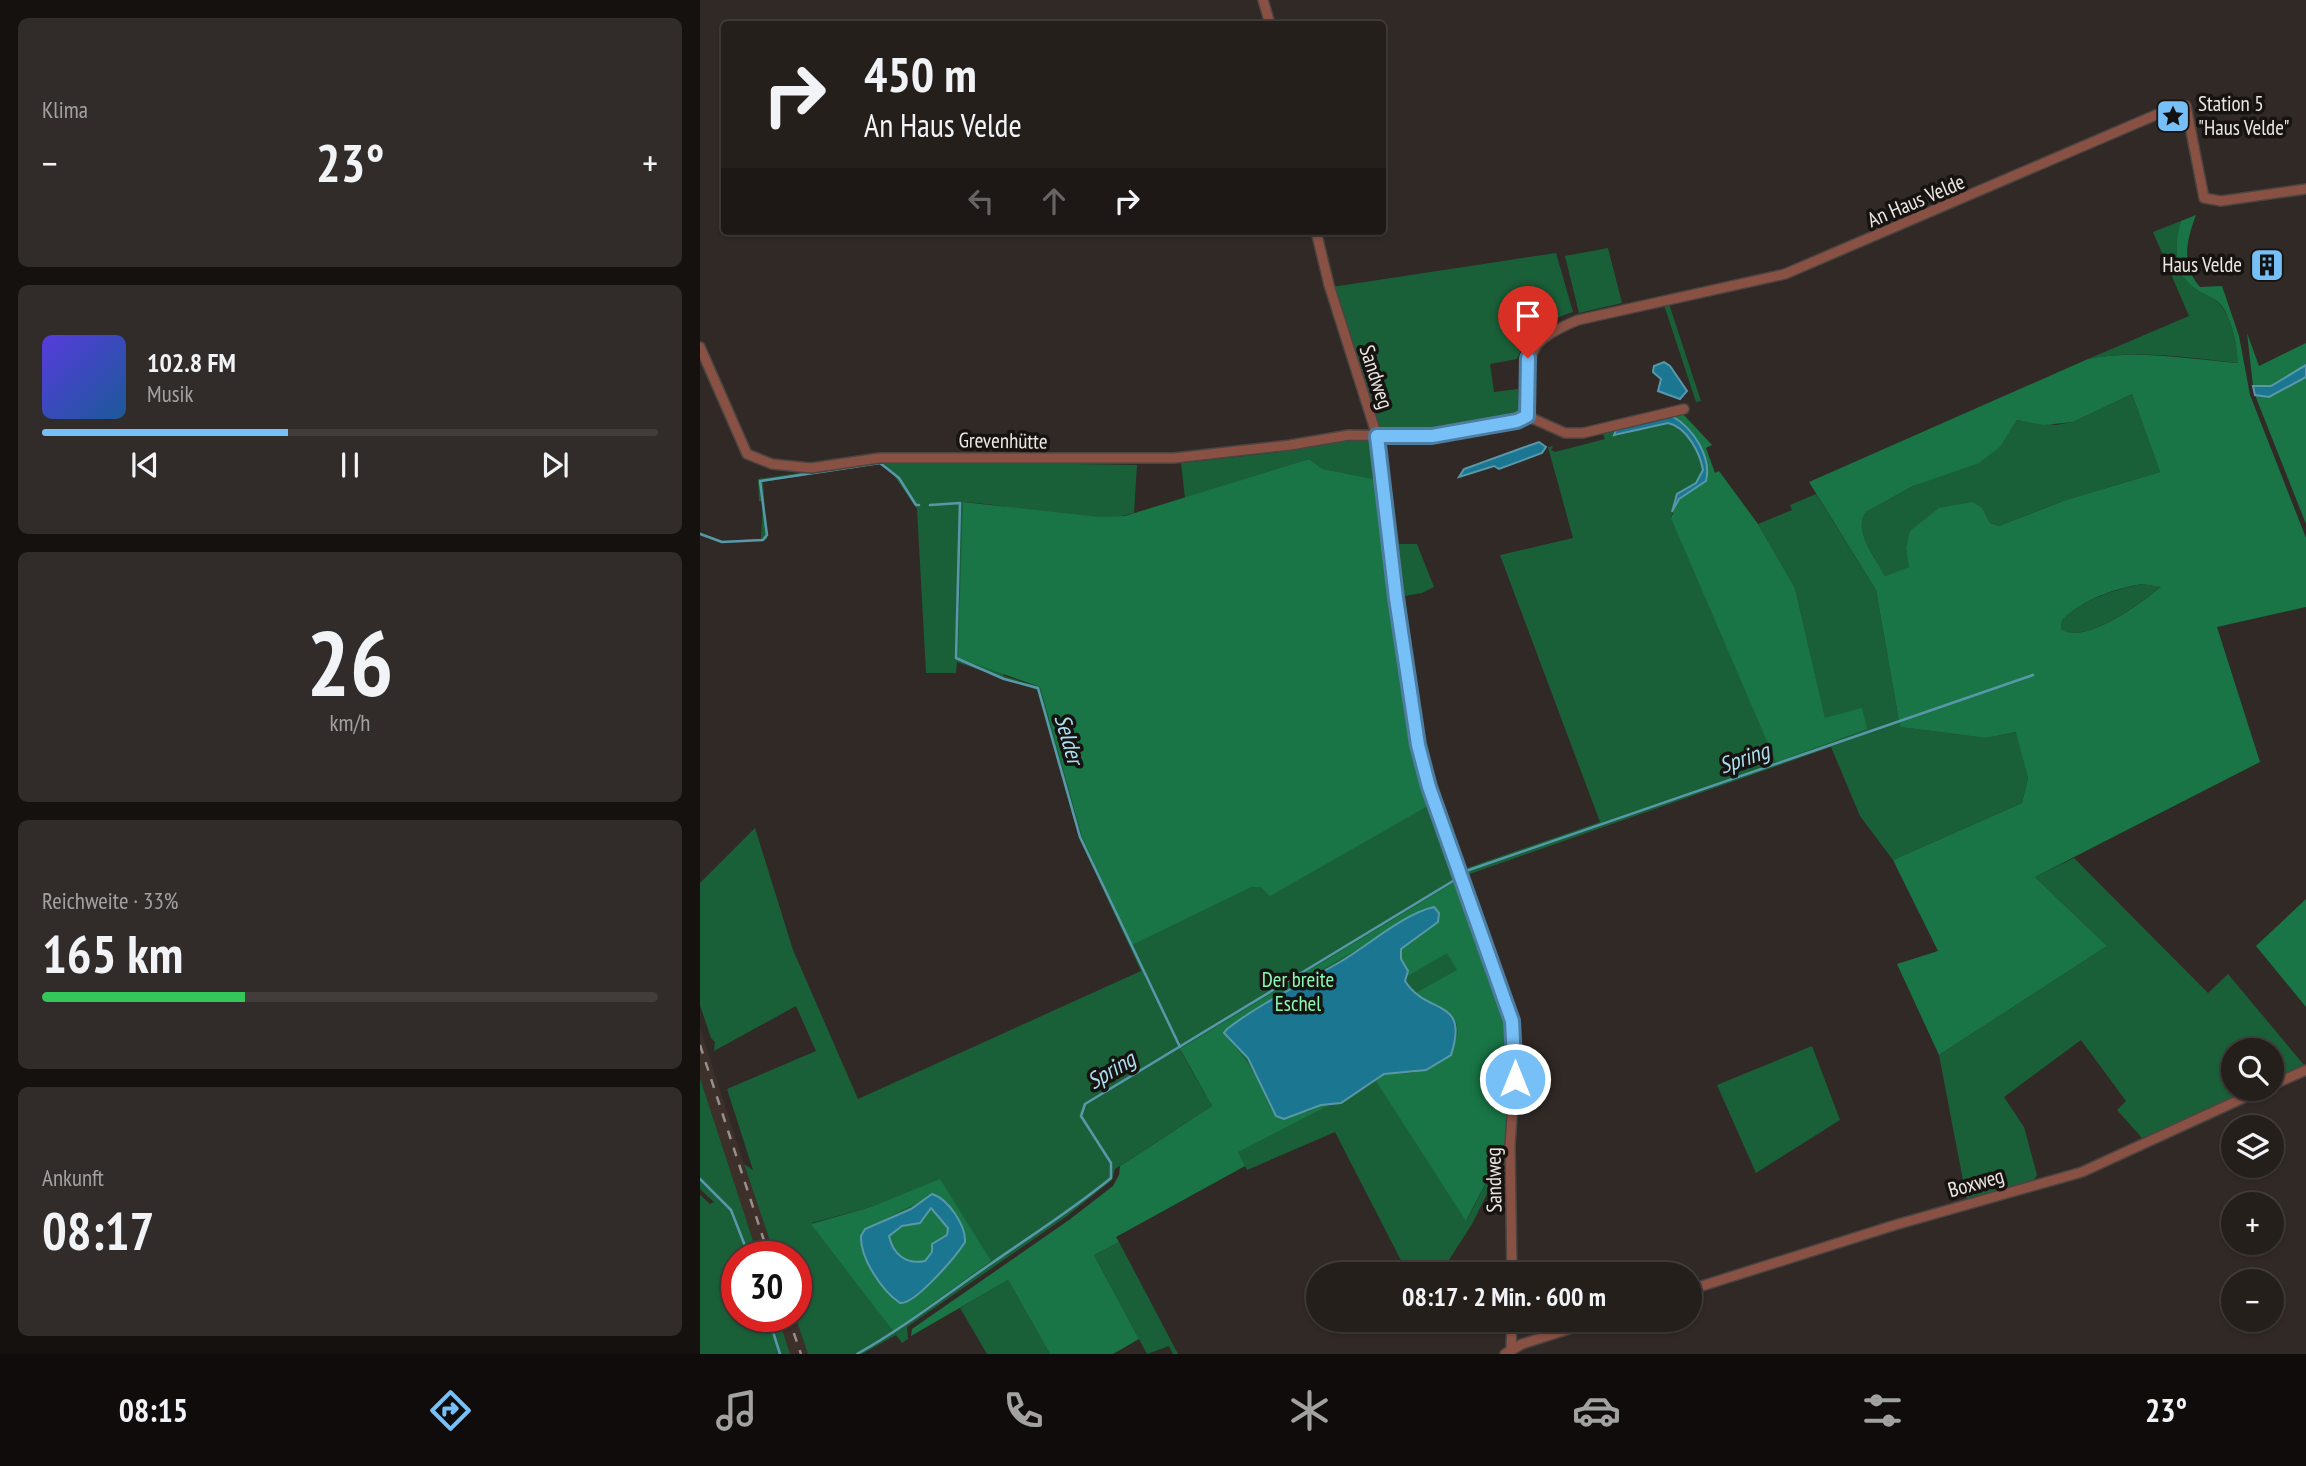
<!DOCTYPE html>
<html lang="de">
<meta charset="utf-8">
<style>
:root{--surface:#251f1c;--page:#312c29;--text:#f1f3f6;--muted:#a3a2a3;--line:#423d3b;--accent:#77c0f7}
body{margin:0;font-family:"PT Sans Narrow",sans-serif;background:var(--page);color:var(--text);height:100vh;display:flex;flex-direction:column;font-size:26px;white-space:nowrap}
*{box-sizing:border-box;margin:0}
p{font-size:23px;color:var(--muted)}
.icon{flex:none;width:38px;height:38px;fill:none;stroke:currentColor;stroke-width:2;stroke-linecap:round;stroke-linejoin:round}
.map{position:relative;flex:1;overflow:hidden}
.details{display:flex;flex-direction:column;gap:18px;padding:18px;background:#14110f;width:700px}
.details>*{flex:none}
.banner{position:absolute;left:21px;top:21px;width:665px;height:214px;border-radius:7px;box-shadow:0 2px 5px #0004,0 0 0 2px var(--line);background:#251f1c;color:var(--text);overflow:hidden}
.controls{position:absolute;left:1521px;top:1038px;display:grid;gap:14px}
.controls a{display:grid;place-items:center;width:63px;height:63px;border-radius:50%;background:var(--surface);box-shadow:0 2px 5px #0004,0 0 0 2px var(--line);font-size:35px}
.speed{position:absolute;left:21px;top:1241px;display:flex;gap:14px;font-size:35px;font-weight:700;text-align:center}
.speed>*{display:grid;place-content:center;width:91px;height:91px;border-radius:50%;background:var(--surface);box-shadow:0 2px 5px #0004,0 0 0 2px var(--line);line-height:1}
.speed .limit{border:10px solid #d22;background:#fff;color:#111}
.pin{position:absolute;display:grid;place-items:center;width:60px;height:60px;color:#fff;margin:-72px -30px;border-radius:50% 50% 50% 0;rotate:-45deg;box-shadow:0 0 7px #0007}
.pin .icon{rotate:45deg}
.me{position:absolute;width:77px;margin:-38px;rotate:0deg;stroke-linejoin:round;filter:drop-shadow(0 0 5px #0008)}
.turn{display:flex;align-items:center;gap:24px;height:147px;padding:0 28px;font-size:32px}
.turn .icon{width:91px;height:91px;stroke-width:2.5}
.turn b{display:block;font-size:49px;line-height:60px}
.lanes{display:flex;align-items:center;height:66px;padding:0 28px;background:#0003;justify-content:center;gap:35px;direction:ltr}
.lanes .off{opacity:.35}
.big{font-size:52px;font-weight:800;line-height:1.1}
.details .tile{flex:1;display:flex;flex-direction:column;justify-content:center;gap:10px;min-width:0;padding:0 24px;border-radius:10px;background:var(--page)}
.details .dial{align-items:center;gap:0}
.dial b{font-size:91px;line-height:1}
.song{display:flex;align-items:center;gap:21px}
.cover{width:84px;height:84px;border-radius:10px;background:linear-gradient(135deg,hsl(250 70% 55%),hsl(210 70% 35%))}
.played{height:7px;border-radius:4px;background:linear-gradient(90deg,var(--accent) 40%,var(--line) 40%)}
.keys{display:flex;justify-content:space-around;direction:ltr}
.heat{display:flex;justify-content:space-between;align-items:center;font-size:38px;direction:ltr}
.charge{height:10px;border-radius:5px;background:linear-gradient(90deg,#34c759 33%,var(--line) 0)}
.trip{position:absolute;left:606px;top:1262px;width:396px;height:70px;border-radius:35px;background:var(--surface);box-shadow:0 2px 5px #0004,0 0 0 2px var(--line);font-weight:800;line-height:70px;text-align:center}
.menu{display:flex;height:112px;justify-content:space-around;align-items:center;background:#0f0c0b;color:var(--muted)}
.menu .icon{width:49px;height:49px}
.menu .active{color:var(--accent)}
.menu b{font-size:32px;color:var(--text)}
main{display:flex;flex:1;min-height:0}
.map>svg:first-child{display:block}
</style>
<main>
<section class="details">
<div class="tile"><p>Klima</p>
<div class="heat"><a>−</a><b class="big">23°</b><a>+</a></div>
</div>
<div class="tile">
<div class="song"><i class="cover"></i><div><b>102.8 FM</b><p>Musik</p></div></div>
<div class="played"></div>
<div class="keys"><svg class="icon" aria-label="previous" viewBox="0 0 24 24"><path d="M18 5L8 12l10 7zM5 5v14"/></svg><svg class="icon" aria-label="pause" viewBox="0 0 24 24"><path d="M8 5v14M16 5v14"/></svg><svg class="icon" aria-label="next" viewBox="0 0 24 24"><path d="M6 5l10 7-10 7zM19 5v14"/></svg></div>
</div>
<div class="tile dial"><b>26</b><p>km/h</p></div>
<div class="tile"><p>Reichweite · 33%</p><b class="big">165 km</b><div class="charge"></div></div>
<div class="tile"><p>Ankunft</p><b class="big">08:17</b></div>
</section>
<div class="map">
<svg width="1606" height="1354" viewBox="0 0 1606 1354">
<rect width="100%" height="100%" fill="#312926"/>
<path fill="#3d2f29" d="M 0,1028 L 44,1164 L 75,1256 L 58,1256 L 0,1078 Z
M 78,1316 L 95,1316 L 108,1354 L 90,1354 Z"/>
<path fill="#196039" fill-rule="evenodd" d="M 1481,221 C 1474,243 1473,271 1493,287 C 1504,296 1517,297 1524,310 C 1534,325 1536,346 1539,363 C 1490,358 1437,349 1388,359 L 1489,316 L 1453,232 Z
M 908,248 L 922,303 L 879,313 L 865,256 Z
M 856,253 L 873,312 C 845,321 828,331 817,359 L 790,364 L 794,392 L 818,389 L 819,403 L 825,403 L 821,411 C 804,426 705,434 681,432 L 632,287 Z
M 969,304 L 1001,401 L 996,402 L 964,305 Z
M 1432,394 L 1460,472 L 1366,500 L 1299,526 L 1290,523 L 1283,509 L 1206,548 L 1210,567 L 1185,576 C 1176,558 1152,530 1166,512 L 1213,486 L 1301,446 L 1317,420 L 1356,425 L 1373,422 Z
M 968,423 C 987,427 1000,453 1003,470 L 996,483 L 977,494 L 971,518 L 1125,719 L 1095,588 L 1058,524 L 1092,510 L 1090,505 L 1116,494 L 1176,590 L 1200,727 L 1286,738 L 1317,732 L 1328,778 L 1322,803 L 1193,860 L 1160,816 L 1131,747 L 764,876 L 764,869 L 900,822 L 800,555 L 873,538 L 848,447 L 853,446 L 851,450 L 855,452 L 905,439 L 903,434 L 916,430 L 916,436 Z
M 653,439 L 675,442 L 679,480 L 623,469 L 609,459 L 485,498 L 481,463 L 573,453 Z
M 685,439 L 699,544 L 717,544 L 734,587 L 722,593 L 705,596 L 729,776 L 715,711 L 681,443 Z
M 180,461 L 437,465 L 434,513 C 380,529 318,504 263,502 L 304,676 L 340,687 L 382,837 L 547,885 L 733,803 L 760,879 L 753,885 L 803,1020 L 767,1220 L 807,1142 L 808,1164 L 801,1166 L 772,1224 L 740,1274 L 708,1274 L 635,1132 L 547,1170 L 486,1057 L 480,1050 L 512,1106 L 415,1169 L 412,1180 L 367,1216 L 207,1327 L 208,1339 L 202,1343 L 196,1335 L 162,1354 L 108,1354 L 95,1316 L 96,1256 L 75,1256 L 44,1164 L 53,1170 L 27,1089 L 116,1051 L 96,1006 L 14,1051 L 15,1042 L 11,1038 L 0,1005 L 0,883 L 55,828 L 93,950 L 158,1099 L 441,971 L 379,838 L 337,690 L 257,662 L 256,673 L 226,673 L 217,509 L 191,471 L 180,464 L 63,482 L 67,539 L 22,543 L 0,535 L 0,532 L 22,541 L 61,539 L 63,501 L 59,501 L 58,479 ZM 174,1206 L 193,1331 L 112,1223 Z
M 1442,584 L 1461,587 C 1441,602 1385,646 1361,629 L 1362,620 C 1384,599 1413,590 1442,584 Z
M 1374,858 L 1508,993 L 1528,974 L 1604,1065 L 1572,1080 L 1572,1050 L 1533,1050 L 1533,1088 L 1554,1089 L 1442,1138 L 1417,1110 L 1426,1101 L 1381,1040 L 1304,1097 L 1324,1127 L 1337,1175 L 1331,1184 L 1267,1201 L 1239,1055 L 1407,946 L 1335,877 Z
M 1112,1046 L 1140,1120 L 1056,1173 L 1017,1085 Z
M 0,1078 L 58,1256 L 37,1256 L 37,1316 L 78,1316 L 90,1354 L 0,1354 L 0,1195 L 10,1204 L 14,1202 L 0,1189 Z
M 419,1242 L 478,1354 L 473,1354 L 469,1346 L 447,1354 L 394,1255 Z
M 308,1280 L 350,1354 L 287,1354 L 260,1308 Z"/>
<path fill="#197545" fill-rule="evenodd" d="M 1496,215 C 1487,239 1480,265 1500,287 L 1522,286 L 1539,336 L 1550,395 L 1606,538 L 1606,607 L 1517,627 L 1560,762 L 1335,877 L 1407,946 L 1239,1055 L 1197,964 L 1238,951 L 1193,860 L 1322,803 L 1328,778 L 1316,732 L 1286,738 L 1200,727 L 1176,590 L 1109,482 L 1388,359 C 1437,349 1489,359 1538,363 C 1537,346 1533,324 1524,309 C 1517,297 1504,296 1493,287 C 1473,271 1474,243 1481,221 ZM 1432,394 L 1460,472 L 1366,500 L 1299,526 L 1290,523 L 1283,509 L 1273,502 L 1239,508 L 1210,531 L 1206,548 L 1209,567 L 1185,576 C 1176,558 1152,530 1166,512 L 1213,486 L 1279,463 L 1301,446 L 1317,420 L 1344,425 L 1373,422 ZM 1442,584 L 1461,587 C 1442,602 1385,646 1361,629 L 1362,620 C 1384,599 1413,589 1442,584 Z
M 1547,333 L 1559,366 L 1606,343 L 1606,365 L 1571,386 L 1553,386 Z
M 1606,377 L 1606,524 L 1555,395 L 1569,397 Z
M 983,414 L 1012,445 L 1006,448 L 1015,473 L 1019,471 L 1058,524 L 1095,588 L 1125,718 L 1162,708 L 1167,729 L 1076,762 L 971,518 L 979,499 L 1006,481 L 1002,450 L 972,416 Z
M 609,459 L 623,469 L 679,480 L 702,659 L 733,803 L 570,896 L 561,887 L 551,887 L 432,945 L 382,837 L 340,687 L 258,658 L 263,502 L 399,517 L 425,516 Z
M 760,879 L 809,1022 L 812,1048 L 807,1142 L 766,1221 L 676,1081 L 684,1074 L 713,1073 L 750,1055 L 758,1033 L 757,1024 L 745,1009 L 714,994 L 757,970 L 747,953 L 706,977 L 708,971 L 701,959 L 701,949 L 738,922 L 729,908 L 566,1002 L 524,1033 C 549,1064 556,1070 570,1108 L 608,1112 L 621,1105 L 629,1105 L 538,1152 L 545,1166 L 416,1237 L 419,1242 L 394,1255 L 439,1339 L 413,1354 L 350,1354 L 308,1280 L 211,1336 L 212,1329 L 369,1220 L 413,1186 L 419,1175 L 420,1166 L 512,1106 L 480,1049 Z
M 1606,899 L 1606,1007 L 1556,946 Z
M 240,1179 L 291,1261 L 193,1331 L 111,1224 L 174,1206 ZM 219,1202 L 248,1205 L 266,1237 C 257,1259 222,1294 200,1303 L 183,1287 L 165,1229 Z
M 231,1208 L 248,1228 L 247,1235 L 232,1244 L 232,1252 L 225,1261 C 206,1265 194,1254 189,1236 L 202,1226 L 220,1223 Z"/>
<path fill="#1a7691" stroke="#5998aa" stroke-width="2" fill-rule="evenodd" d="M 964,362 L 970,366 L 987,391 L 980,399 L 958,391 L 961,379 L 953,372 L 954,366 Z
M 1606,365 L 1606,377 L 1569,397 L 1555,395 L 1553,386 L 1571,386 Z
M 972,416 C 993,428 1012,457 1006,481 L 979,499 L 972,512 L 977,494 L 996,483 L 1003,470 C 1000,453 987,427 968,423 L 914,435 L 916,430 Z
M 839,442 L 846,447 L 842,453 L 799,469 L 794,466 L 759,477 L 764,469 Z
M 734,907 L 739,913 L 738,922 L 701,949 L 701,959 L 708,971 L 705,981 C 727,1016 770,997 751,1055 L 726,1070 L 684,1074 L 641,1103 L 621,1105 L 584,1119 L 576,1116 L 548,1058 L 524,1033 L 527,1029 C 562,1002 602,984 640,962 C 666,947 705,913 734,907 Z
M 232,1194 C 248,1199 266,1225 265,1242 C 257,1255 215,1305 200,1303 C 182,1291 160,1258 161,1236 L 165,1229 L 211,1209 ZM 231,1208 L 248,1228 L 247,1235 L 232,1244 L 232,1252 L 225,1261 C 206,1265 193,1254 189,1236 L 202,1226 L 220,1223 Z"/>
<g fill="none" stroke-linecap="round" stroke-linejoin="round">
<path stroke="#5998aa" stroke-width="2.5" d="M 230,505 L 260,503 L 256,658 L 304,679 L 338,688 L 380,837 L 480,1047
M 0,534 L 22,542 L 63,540 L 67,535 L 60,481 L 180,463 L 199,478 L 216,505 L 219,505
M 766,871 L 1333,675
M 0,1179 L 31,1210 L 49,1256
M 68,1316 L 80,1354
M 157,1354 C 205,1327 247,1294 292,1263 C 332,1235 372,1210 411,1178 L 411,1163 L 381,1116 L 385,1104 L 753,881"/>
<g stroke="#4b4441" stroke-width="12">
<path id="minor" d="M 563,0 L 570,24
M 616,231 L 629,285 L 677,436 L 696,598 L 718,745 L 729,787 L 812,1021 L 816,1057 L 810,1145 L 812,1274
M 0,347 L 47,454 L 72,464 L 111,468 L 179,458 L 474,458 L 590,445 L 649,435 L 732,436 L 817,421 L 827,416 C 836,359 812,347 878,320 L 1085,274 L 1472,108 L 1486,106 L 1504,198 L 1521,201 L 1606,189
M 827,416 L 865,433 L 883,433 L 984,409
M 1572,1085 L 1606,1070
M 989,1290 L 1195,1225 L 1382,1172 L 1565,1088
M 811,1352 L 812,1320
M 805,1354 L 822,1344 L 897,1320"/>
</g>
<use href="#minor" stroke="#895143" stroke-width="9"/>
<path stroke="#97908d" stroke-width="2.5" stroke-dasharray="9 9" stroke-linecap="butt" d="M 0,1045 L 69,1256
M 88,1316 L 101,1354"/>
</g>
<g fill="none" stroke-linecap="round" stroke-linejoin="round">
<g stroke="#4d7da1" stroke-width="18">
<path id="route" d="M 815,1079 L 812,1021 L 729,787 L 718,745 L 696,598 L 677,436 L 732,436 L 817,421 L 827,416 L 828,358"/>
</g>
<use href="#route" stroke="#77c0f7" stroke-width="12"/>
</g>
<defs>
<g id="sight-square" transform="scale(1.75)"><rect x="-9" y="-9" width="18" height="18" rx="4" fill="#77c0f7" stroke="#161311"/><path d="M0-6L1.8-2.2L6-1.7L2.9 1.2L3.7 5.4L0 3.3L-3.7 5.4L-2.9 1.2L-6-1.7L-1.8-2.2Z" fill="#111"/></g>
<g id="building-square" transform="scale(1.75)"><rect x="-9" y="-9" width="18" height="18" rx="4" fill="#77c0f7" stroke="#161311"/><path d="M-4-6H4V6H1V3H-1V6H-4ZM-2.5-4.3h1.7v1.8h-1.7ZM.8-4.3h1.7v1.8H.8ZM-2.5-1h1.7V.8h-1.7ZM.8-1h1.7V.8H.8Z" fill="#111"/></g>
</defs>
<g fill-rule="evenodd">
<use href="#sight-square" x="1473" y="116"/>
<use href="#building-square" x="1567" y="265"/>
</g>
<g text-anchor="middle" stroke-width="7" stroke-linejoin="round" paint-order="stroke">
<g font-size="21" fill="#ece7e4" stroke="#161311" text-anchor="start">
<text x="1498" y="111">Station 5<tspan x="1498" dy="24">"Haus Velde"</tspan></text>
<text x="1542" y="272" text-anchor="end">Haus Velde</text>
</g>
<g font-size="21" fill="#ece7e4" stroke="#161311">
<text transform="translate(1216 201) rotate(-23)" y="7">An Haus Velde</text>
<text transform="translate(676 377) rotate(72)" y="7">Sandweg</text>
<text transform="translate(303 441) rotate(1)" y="7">Grevenhütte</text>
<text transform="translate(794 1180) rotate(-91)" y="7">Sandweg</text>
<text transform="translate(1276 1183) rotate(-16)" y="7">Boxweg</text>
</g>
<g font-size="21" fill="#89fab3" stroke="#161311">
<text x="598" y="987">Der breite<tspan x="598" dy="24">Eschel</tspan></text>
</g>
<g font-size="23" font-style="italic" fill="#addef1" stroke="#161311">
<text transform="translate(369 739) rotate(74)" y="8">Selder</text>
<text transform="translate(1044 758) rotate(-19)" y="8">Spring</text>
<text transform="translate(411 1070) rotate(-31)" y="8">Spring</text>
</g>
</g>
</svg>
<div class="controls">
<a><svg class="icon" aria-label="search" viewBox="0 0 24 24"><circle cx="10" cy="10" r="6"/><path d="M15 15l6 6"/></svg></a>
<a><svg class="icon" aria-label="layers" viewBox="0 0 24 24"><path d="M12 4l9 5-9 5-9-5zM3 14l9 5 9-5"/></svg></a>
<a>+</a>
<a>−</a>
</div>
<div class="speed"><div class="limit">30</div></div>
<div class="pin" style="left:828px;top:358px;background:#d93025"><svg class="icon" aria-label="arrive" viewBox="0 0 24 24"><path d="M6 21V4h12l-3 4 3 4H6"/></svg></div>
<svg class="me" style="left:815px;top:1079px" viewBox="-20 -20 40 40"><circle r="17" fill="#77c0f7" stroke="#fff" stroke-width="3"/><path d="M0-11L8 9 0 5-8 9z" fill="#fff"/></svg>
<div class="trip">08:17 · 2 Min. · 600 m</div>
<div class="banner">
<div class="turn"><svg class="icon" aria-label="right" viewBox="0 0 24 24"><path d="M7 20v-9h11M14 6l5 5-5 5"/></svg><div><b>450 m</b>An Haus Velde</div></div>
<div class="lanes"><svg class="icon off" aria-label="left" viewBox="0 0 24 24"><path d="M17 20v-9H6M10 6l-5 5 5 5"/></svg><svg class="icon off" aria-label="ahead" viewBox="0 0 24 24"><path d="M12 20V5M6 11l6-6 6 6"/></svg><svg class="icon" aria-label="right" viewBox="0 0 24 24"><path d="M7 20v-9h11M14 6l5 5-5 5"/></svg></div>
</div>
</div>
</main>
<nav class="menu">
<b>08:15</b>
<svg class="icon active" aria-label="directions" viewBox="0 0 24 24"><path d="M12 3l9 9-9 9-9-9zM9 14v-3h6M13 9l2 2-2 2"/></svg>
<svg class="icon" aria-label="music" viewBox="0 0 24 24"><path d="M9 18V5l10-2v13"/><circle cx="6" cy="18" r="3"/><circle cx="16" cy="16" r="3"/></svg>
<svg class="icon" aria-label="phone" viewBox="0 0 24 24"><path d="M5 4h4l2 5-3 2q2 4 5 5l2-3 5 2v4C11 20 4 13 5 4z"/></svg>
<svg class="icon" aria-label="climate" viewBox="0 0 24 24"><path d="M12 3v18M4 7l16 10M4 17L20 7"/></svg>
<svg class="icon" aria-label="car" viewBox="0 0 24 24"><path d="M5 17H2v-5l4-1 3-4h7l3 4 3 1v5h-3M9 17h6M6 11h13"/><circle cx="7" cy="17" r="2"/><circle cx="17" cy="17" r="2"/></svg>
<svg class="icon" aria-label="filters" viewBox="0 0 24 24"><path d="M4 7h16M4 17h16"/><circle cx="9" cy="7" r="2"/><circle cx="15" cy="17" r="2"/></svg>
<b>23°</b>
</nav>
